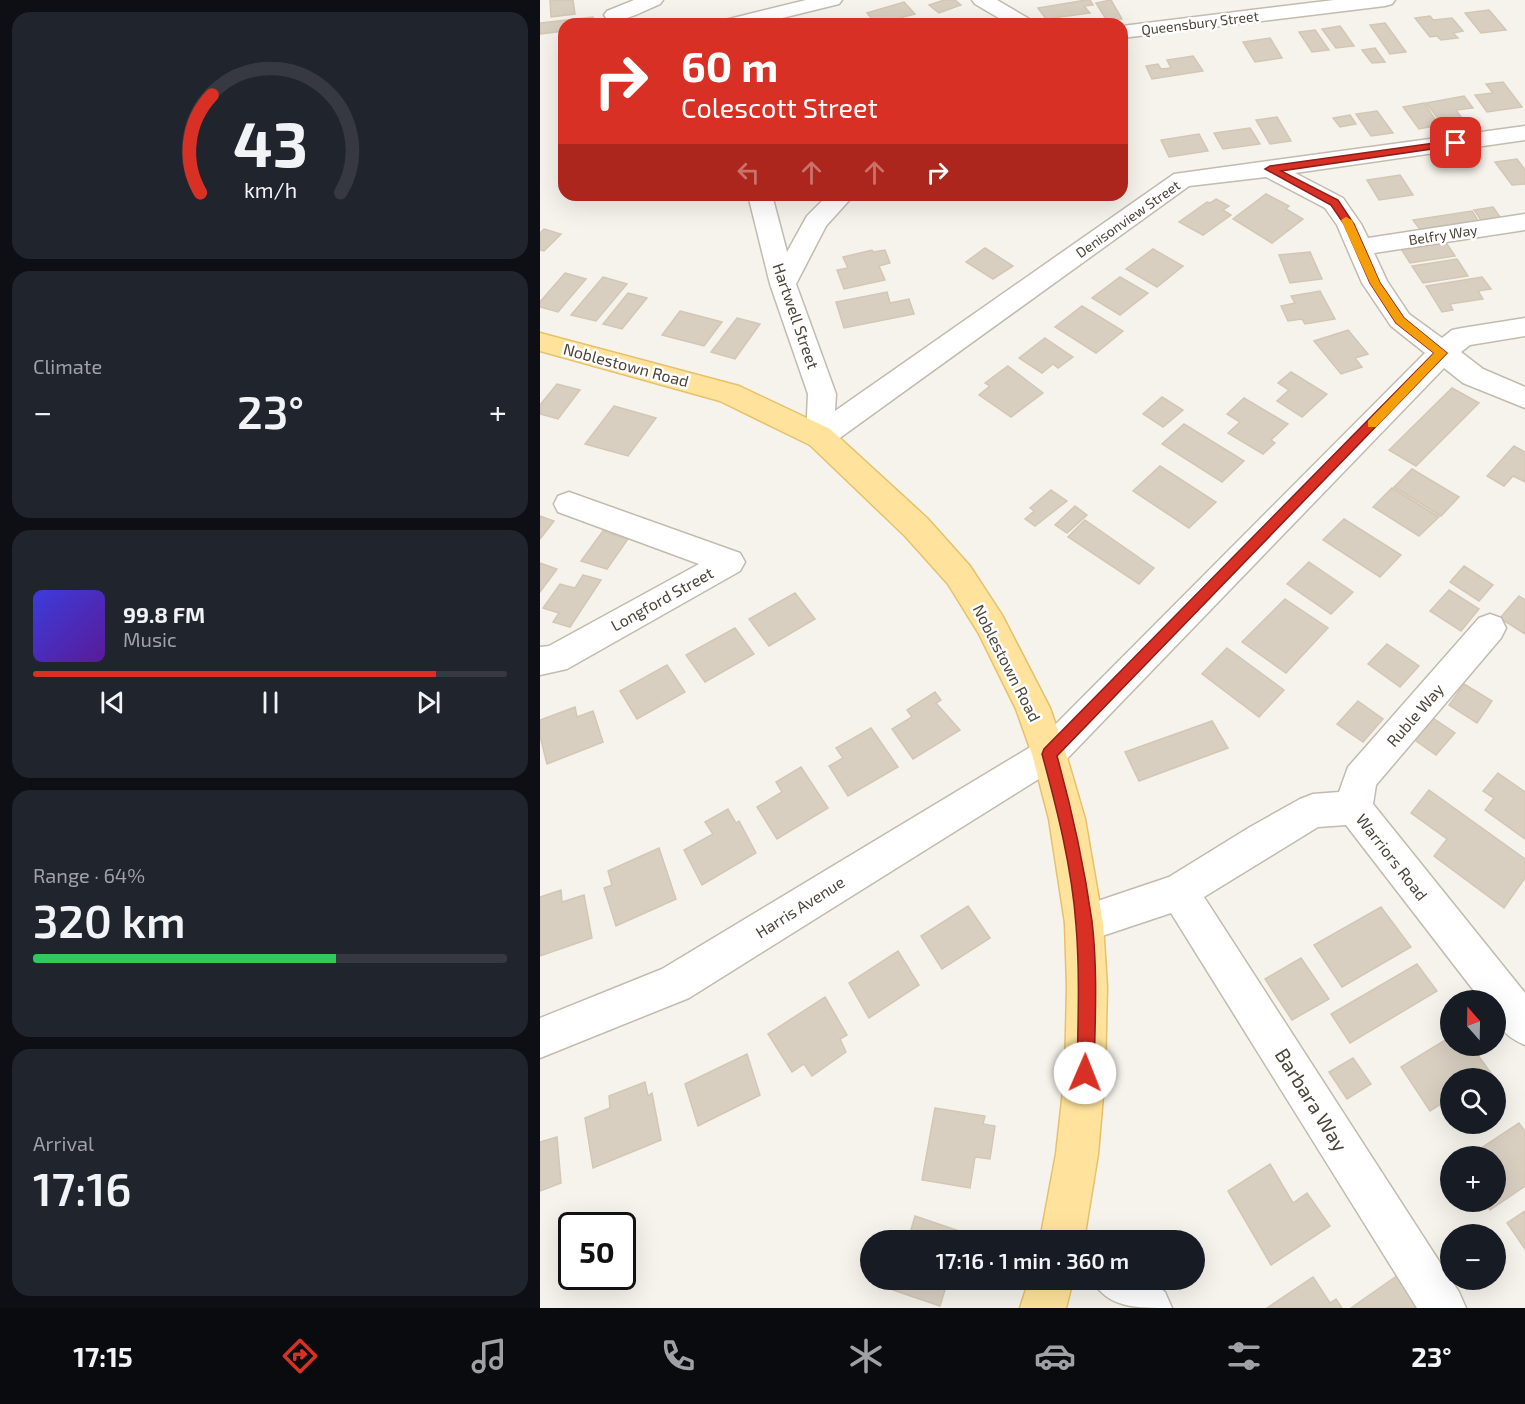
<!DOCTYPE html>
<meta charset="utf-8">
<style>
:root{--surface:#171b24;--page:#20242c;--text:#f1f3f6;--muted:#9ea1a6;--line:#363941;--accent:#d93025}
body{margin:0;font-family:"Exo 2",sans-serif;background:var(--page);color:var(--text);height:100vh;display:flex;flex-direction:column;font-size:22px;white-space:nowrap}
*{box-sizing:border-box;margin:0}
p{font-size:20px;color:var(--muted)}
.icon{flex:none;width:33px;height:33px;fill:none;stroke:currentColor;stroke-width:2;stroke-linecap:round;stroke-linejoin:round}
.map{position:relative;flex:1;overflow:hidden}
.drawer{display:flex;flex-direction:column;gap:12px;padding:12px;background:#0d0f14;width:540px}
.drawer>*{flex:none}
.banner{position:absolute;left:18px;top:18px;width:570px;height:183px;border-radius:18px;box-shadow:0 6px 24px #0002;background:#d93025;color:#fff;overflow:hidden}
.needle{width:39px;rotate:340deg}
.controls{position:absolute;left:900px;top:990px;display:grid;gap:12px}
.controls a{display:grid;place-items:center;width:66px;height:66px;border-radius:50%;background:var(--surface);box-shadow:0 6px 24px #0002;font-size:30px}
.speed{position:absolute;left:18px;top:1212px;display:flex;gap:12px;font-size:30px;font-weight:700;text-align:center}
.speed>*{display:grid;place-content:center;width:78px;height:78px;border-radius:50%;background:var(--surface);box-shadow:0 6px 24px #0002;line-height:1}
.speed .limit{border:3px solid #111;border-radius:9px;background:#fff;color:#111}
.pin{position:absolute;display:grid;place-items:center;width:51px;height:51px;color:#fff;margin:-26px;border-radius:12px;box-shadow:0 3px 9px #0006}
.me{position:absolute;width:66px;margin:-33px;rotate:1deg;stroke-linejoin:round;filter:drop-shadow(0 0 4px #0008)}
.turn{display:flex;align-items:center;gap:21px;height:126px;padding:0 24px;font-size:27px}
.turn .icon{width:78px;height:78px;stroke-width:2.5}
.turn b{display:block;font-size:42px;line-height:51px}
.lanes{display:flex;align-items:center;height:57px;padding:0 24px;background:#0003;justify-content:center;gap:30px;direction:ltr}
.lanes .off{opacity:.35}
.big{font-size:45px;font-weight:600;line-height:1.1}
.drawer .card{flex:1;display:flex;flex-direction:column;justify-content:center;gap:9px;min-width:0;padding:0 21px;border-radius:18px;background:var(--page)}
.drawer .dial{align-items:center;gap:0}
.dial svg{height:156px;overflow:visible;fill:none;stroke:var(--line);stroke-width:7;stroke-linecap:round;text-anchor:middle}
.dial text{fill:var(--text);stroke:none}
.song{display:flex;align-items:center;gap:18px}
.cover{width:72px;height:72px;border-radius:9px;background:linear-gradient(135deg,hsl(240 70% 55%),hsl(270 70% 35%))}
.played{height:6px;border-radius:3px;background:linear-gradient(90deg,var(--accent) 85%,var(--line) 85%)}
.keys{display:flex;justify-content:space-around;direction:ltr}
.heat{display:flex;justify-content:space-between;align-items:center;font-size:33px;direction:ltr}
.charge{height:9px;border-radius:4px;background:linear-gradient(90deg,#34c759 64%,var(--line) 0)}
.trip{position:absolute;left:320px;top:1230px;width:345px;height:60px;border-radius:30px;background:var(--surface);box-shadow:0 6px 24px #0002;font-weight:600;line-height:60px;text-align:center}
.tab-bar{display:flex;height:96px;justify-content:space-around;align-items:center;background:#090b0e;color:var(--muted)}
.tab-bar .icon{width:42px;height:42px}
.tab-bar .on{color:var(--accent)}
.tab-bar b{font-size:27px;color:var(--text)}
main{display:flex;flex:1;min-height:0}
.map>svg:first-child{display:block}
</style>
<main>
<section class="drawer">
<div class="card dial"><svg viewBox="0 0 100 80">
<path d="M14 69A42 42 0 1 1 86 69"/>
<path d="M14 69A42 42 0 0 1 20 19" stroke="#d93025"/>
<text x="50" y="56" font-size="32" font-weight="700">43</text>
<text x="50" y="72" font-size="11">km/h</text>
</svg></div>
<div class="card"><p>Climate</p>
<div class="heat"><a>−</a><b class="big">23°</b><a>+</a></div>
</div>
<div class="card">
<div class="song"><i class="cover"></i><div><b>99.8 FM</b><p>Music</p></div></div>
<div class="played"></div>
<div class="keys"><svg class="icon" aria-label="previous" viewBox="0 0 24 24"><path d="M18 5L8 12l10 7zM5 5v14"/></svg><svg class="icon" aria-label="pause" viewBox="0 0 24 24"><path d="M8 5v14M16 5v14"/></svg><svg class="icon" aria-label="next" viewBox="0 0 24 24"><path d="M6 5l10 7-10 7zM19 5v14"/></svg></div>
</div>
<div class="card"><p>Range · 64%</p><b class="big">320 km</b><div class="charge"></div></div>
<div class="card"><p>Arrival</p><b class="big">17:16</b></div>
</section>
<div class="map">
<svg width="985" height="1308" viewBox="0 0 985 1308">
<rect width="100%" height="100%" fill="#f6f3ec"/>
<path fill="#d8cfc1" stroke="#d3c7b4" stroke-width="1.5" d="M 10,0 L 33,0 L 35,14 L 11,17 Z
M 404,0 L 415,0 L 421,5 L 399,13 L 389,5 Z
M 546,0 L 550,0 L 553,5 L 544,6 L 550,13 L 506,19 L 498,8 Z
M 571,0 L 582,19 L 567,21 L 556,3 Z
M 364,2 L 375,14 L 336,24 L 327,13 Z
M 949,10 L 966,30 L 941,33 L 925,13 Z
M 890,16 L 893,20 L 912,18 L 923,31 L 913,33 L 918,38 L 901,40 L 897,36 L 890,37 L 875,18 Z
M 53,17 L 54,24 L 24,24 L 24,31 L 0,34 L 0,23 Z
M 845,23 L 866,52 L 850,54 L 830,25 Z
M 800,26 L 814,46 L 796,48 L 782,29 Z
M 775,30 L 789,50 L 772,52 L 759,32 Z
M 730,38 L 742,58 L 715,62 L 703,42 Z
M 835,48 L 845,62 L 832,63 L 822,50 Z
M 653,56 L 663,71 L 612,79 L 606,66 L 618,64 L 621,69 L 631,68 L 627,60 Z
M 963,82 L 982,107 L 947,112 L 935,95 L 953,93 L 946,84 Z
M 924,96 L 933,108 L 916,110 L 924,121 L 903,125 L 886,103 Z
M 884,103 L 899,125 L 879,129 L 863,107 Z
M 837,111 L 853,133 L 831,136 L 816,114 Z
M 810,115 L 816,124 L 800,127 L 793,118 Z
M 737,117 L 751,141 L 730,144 L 716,120 Z
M 710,128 L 720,144 L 683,149 L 674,133 Z
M 659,134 L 668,151 L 629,157 L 621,140 Z
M 977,159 L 985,170 L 985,184 L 972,185 L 955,162 Z
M 860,175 L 873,195 L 839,200 L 827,180 Z
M 726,194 L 749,206 L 746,209 L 763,219 L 732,243 L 693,219 Z
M 676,199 L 689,206 L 683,210 L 691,215 L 663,235 L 639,222 L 667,202 L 670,203 Z
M 953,207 L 960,217 L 941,220 L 934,210 Z
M 932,211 L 939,222 L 881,231 L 873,220 Z
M 4,229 L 21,234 L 4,251 L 0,250 L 0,233 Z
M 905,241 L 915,256 L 870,263 L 860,247 Z
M 445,248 L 473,266 L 453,279 L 426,262 Z
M 613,249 L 643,266 L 617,287 L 586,269 Z
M 332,250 L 333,252 L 345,250 L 350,263 L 339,266 L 345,280 L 304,289 L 297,270 L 308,268 L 303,257 Z
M 770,252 L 782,279 L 750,283 L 739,255 Z
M 917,259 L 928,276 L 883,283 L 872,266 Z
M 25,273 L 46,279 L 18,312 L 0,307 L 0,302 Z
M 63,277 L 87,284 L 56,321 L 31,315 Z
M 580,277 L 608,293 L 580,315 L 552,298 Z
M 942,277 L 951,289 L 938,291 L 943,299 L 910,304 L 913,310 L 902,312 L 886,286 Z
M 780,291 L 795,319 L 765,324 L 762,319 L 748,321 L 741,306 L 755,303 L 751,296 Z
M 347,292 L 350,303 L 369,299 L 374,314 L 304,328 L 296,302 Z
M 88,293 L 107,298 L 82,329 L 63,324 Z
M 542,306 L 583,331 L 556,353 L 515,327 Z
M 140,311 L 182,322 L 164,346 L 122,335 Z
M 197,318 L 220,324 L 195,359 L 171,352 Z
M 808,330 L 828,354 L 815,358 L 822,367 L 801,374 L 774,341 Z
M 505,338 L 533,357 L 518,368 L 513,364 L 502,373 L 479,358 Z
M 468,366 L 503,393 L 471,417 L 439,395 L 450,386 L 445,383 Z
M 751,372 L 787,394 L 762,417 L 737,401 L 749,390 L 738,383 Z
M 17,384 L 40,390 L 18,419 L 0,414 L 0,405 Z
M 912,388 L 939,403 L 876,466 L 849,450 Z
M 622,397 L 643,410 L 623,427 L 603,414 Z
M 704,398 L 748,424 L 731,440 L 735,443 L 723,454 L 688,433 L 700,422 L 687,414 Z
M 74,406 L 116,418 L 88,456 L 45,444 Z
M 644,424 L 704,461 L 682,482 L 622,444 Z
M 974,446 L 985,452 L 985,482 L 973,476 L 964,486 L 947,476 Z
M 620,466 L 676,502 L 649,528 L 593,491 Z
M 872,469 L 919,497 L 901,516 L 854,487 Z
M 852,488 L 899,517 L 879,536 L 833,507 Z
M 511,490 L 527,501 L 495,526 L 485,519 L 494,511 L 490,508 Z
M 535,506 L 547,515 L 527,533 L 515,525 Z
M 0,516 L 14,521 L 0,539 Z
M 804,519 L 861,555 L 840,577 L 783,540 Z
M 545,520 L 614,568 L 599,584 L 528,537 Z
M 63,531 L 88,539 L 67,569 L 41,561 Z
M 769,562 L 813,592 L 791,614 L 747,584 Z
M 0,563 L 17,569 L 0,592 Z
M 924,566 L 953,585 L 939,601 L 910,582 Z
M 43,575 L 61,580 L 30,627 L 13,622 L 19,613 L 3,608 L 20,584 L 35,588 Z
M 909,590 L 939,609 L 921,631 L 890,611 Z
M 255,593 L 275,619 L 229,646 L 209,619 Z
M 979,596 L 985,600 L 985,634 L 960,618 Z
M 745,599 L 788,628 L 746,673 L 702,642 Z
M 195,628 L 214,654 L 165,682 L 146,655 Z
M 847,644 L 879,666 L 860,687 L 828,664 Z
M 687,648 L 744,690 L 719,717 L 662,674 Z
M 127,665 L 145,692 L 97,719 L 80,691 Z
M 924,684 L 952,701 L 937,723 L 909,705 Z
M 395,692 L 401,700 L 396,703 L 420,730 L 373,759 L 352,729 L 372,717 L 367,710 Z
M 818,701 L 843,719 L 823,742 L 797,724 Z
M 35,707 L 37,717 L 53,711 L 63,742 L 7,764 L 0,736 L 0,720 Z
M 887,714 L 915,733 L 896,755 L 869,736 Z
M 672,721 L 688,748 L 599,781 L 585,752 Z
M 331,728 L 358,767 L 308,796 L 289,766 L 303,758 L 296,748 Z
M 261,767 L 288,808 L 237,839 L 217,807 L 242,792 L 236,782 Z
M 958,773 L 985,792 L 985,839 L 945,810 L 954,798 L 943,791 Z
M 889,790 L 985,859 L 985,878 L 964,908 L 894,856 L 907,839 L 871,813 Z
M 188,809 L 196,823 L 199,821 L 216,853 L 162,885 L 144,850 L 173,834 L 165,822 Z
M 119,848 L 136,899 L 76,926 L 64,888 L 72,885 L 68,871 Z
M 21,890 L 22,902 L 44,895 L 52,938 L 0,956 L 0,897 Z
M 428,906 L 450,938 L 402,969 L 381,936 Z
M 841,907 L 871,947 L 802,987 L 774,945 Z
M 358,951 L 379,985 L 329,1018 L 309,983 Z
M 761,958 L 789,999 L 752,1020 L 725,979 Z
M 877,964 L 897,991 L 810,1043 L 791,1014 Z
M 285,997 L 307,1035 L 300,1039 L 306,1052 L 272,1076 L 264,1064 L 252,1072 L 228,1034 Z
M 910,1037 L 910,1046 L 931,1046 L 951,1073 L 942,1078 L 910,1078 L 910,1098 L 890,1111 L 861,1067 Z
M 207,1054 L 220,1095 L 158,1126 L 145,1084 Z
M 813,1058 L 831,1084 L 807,1099 L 789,1072 Z
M 105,1082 L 108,1096 L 112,1093 L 121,1140 L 53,1168 L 45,1118 L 70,1108 L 69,1096 Z
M 395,1108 L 445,1116 L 443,1124 L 455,1126 L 450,1159 L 435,1157 L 430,1188 L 382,1180 Z
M 979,1123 L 985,1131 L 985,1186 L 950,1210 L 944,1202 L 956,1202 L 956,1156 L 929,1156 Z
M 17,1137 L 21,1183 L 0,1191 L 0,1142 Z
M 730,1164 L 753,1203 L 767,1193 L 790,1226 L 731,1265 L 688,1191 Z
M 985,1211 L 985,1249 L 967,1223 Z
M 375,1216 L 422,1232 L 419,1240 L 368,1240 Z
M 858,1275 L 880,1308 L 811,1308 Z
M 773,1277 L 790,1303 L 796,1299 L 802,1308 L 727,1308 Z
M 356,1280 L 408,1280 L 400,1306 L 353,1290 Z"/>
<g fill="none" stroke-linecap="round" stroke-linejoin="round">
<g stroke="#c2bbae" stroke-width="3">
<path id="minor" d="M 94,0 L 123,0 L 120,4 C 105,10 83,24 67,19 L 64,15 L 67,11 Z
M 266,0 L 302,0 L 299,4 L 218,24 L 181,24 L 185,20 Z
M 432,0 L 457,0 L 491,20 L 495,24 L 469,24 L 435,4 Z
M 794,0 L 855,0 L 852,4 L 845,6 L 582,38 L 582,26 Z
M 985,126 L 985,140 L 755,173 L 803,198 L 821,224 L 828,238 L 985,214 L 985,230 L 834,253 L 847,281 L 869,314 L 902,338 L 912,330 L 922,328 L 985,318 L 985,336 L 930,345 L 921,352 L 943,369 L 985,387 L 985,408 L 923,383 L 904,368 L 521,765 L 149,998 L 0,1058 L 0,1018 L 122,969 L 497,743 L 885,353 L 851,326 L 822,283 L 797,225 L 785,208 L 726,177 L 649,186 L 290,445 L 280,448 L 270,445 L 266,437 L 268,394 L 230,284 L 208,195 L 232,195 L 247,252 L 267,216 L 288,195 L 314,195 L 286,226 L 256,284 L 296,394 L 295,411 L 634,174 Z
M 29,492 L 200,553 L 205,562 L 200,571 L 27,669 L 0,675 L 0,647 L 9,646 L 159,564 L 18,512 L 14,504 L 18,496 Z
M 950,614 L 961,618 L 966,628 L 961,638 L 836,785 L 833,804 L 985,993 L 985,1045 C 962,1035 956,1025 956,1000 L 941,1000 L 806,825 L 778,827 L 664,897 L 919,1292 L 926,1308 L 877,1308 L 631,913 L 544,942 L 531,936 L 525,923 L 531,910 L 629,877 L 710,827 L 760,799 L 773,794 L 799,792 L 808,767 L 939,618 Z
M 552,1280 L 609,1280 L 625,1292 L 632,1308 C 595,1308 568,1308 552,1280 Z"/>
</g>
<g stroke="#e6c16a" stroke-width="3">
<path id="major" d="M 0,333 L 199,386 L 290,429 L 387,518 L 430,566 L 462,615 L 510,708 L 526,754 L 545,819 L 563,923 L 567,987 L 565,1073 L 558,1154 L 544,1240 L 500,1240 L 516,1154 L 525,1073 L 527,987 L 525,923 L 509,819 L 492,754 L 476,709 L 439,634 L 408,584 L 365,536 L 270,445 L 180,401 L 0,351 Z
M 489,1280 L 533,1280 L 526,1308 L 480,1308 Z"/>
</g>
<use href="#minor" fill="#fff" fill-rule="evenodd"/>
<use href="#major" fill="#ffe39c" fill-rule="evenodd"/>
</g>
<path fill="#d93025" stroke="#8d1f18" stroke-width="1.5" d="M 916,140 L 919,141 L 919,145 L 741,171 L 798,200 L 814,224 L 840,283 L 864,318 L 907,353 L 517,756 C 532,810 544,865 552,921 C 558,971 555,1023 554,1073 L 551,1079 L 545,1081 L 539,1079 L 537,1073 C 538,1023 540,974 536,925 C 532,868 517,809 502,754 L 504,749 L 894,353 L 856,323 L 830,283 L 804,224 L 791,205 L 725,169 L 730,166 Z"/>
<path fill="#f59e0b" d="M 806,217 L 812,220 L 840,283 L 864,318 L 907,353 L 836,427 L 828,427 L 828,421 L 894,353 L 856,323 L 830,283 L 801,220 Z"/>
<g text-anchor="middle" stroke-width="5" stroke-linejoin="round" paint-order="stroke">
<g font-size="14" fill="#4b4439" stroke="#fff">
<text transform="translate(660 23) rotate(-7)" y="5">Queensbury Street</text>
<text transform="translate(588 219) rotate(-35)" y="5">Denisonview Street</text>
<text transform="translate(903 235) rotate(-9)" y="5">Belfry Way</text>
</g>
<g font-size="16" fill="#4b4439" stroke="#fff">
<text transform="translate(256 316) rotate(71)" y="6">Hartwell Street</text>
<text transform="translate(86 365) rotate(15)" y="6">Noblestown Road</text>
<text transform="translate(122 599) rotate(-29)" y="6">Longford Street</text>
<text transform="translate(467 663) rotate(63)" y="6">Noblestown Road</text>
<text transform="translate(875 715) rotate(-49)" y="6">Ruble Way</text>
<text transform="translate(852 857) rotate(52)" y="6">Warriors Road</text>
<text transform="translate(260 907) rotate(-32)" y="6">Harris Avenue</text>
</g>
<g font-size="20" fill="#4b4439" stroke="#fff">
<text transform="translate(771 1100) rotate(58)" y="7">Barbara Way</text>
</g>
</g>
</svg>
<div class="controls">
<a><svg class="needle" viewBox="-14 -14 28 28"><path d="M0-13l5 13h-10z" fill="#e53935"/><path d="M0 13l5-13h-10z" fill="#9ea1a6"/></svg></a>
<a><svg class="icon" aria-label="search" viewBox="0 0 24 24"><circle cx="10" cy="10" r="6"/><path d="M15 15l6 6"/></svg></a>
<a>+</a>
<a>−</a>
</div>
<div class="speed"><div class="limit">50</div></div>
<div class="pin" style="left:916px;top:143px;background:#d93025"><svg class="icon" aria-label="arrive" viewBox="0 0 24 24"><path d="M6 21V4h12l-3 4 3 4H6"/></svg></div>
<svg class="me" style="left:545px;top:1073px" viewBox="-20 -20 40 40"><circle r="19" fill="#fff"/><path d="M0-13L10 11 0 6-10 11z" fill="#d93025"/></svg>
<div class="trip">17:16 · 1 min · 360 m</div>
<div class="banner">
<div class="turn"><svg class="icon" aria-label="right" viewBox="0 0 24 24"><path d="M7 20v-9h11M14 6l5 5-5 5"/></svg><div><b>60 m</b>Colescott Street</div></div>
<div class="lanes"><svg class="icon off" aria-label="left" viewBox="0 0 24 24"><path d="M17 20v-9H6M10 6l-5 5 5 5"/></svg><svg class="icon off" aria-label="ahead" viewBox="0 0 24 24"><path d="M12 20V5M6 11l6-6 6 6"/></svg><svg class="icon off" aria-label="ahead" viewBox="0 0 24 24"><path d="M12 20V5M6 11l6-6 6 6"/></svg><svg class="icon" aria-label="right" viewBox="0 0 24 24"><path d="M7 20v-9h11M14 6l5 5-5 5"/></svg></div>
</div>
</div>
</main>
<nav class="tab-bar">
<b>17:15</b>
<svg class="icon on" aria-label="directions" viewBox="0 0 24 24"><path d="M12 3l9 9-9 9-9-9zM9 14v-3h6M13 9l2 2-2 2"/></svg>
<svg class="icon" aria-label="music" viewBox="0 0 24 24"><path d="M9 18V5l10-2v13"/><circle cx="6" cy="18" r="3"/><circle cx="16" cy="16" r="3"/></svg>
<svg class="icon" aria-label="phone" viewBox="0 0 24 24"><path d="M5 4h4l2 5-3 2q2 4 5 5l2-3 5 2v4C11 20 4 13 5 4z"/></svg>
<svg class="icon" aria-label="climate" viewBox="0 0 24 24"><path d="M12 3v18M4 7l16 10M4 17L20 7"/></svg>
<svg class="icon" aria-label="car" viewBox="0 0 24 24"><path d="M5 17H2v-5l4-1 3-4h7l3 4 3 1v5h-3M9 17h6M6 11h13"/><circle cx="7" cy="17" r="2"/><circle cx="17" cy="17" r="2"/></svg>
<svg class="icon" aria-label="filters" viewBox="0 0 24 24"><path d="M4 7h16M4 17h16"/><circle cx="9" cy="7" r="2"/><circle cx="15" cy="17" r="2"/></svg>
<b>23°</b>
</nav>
